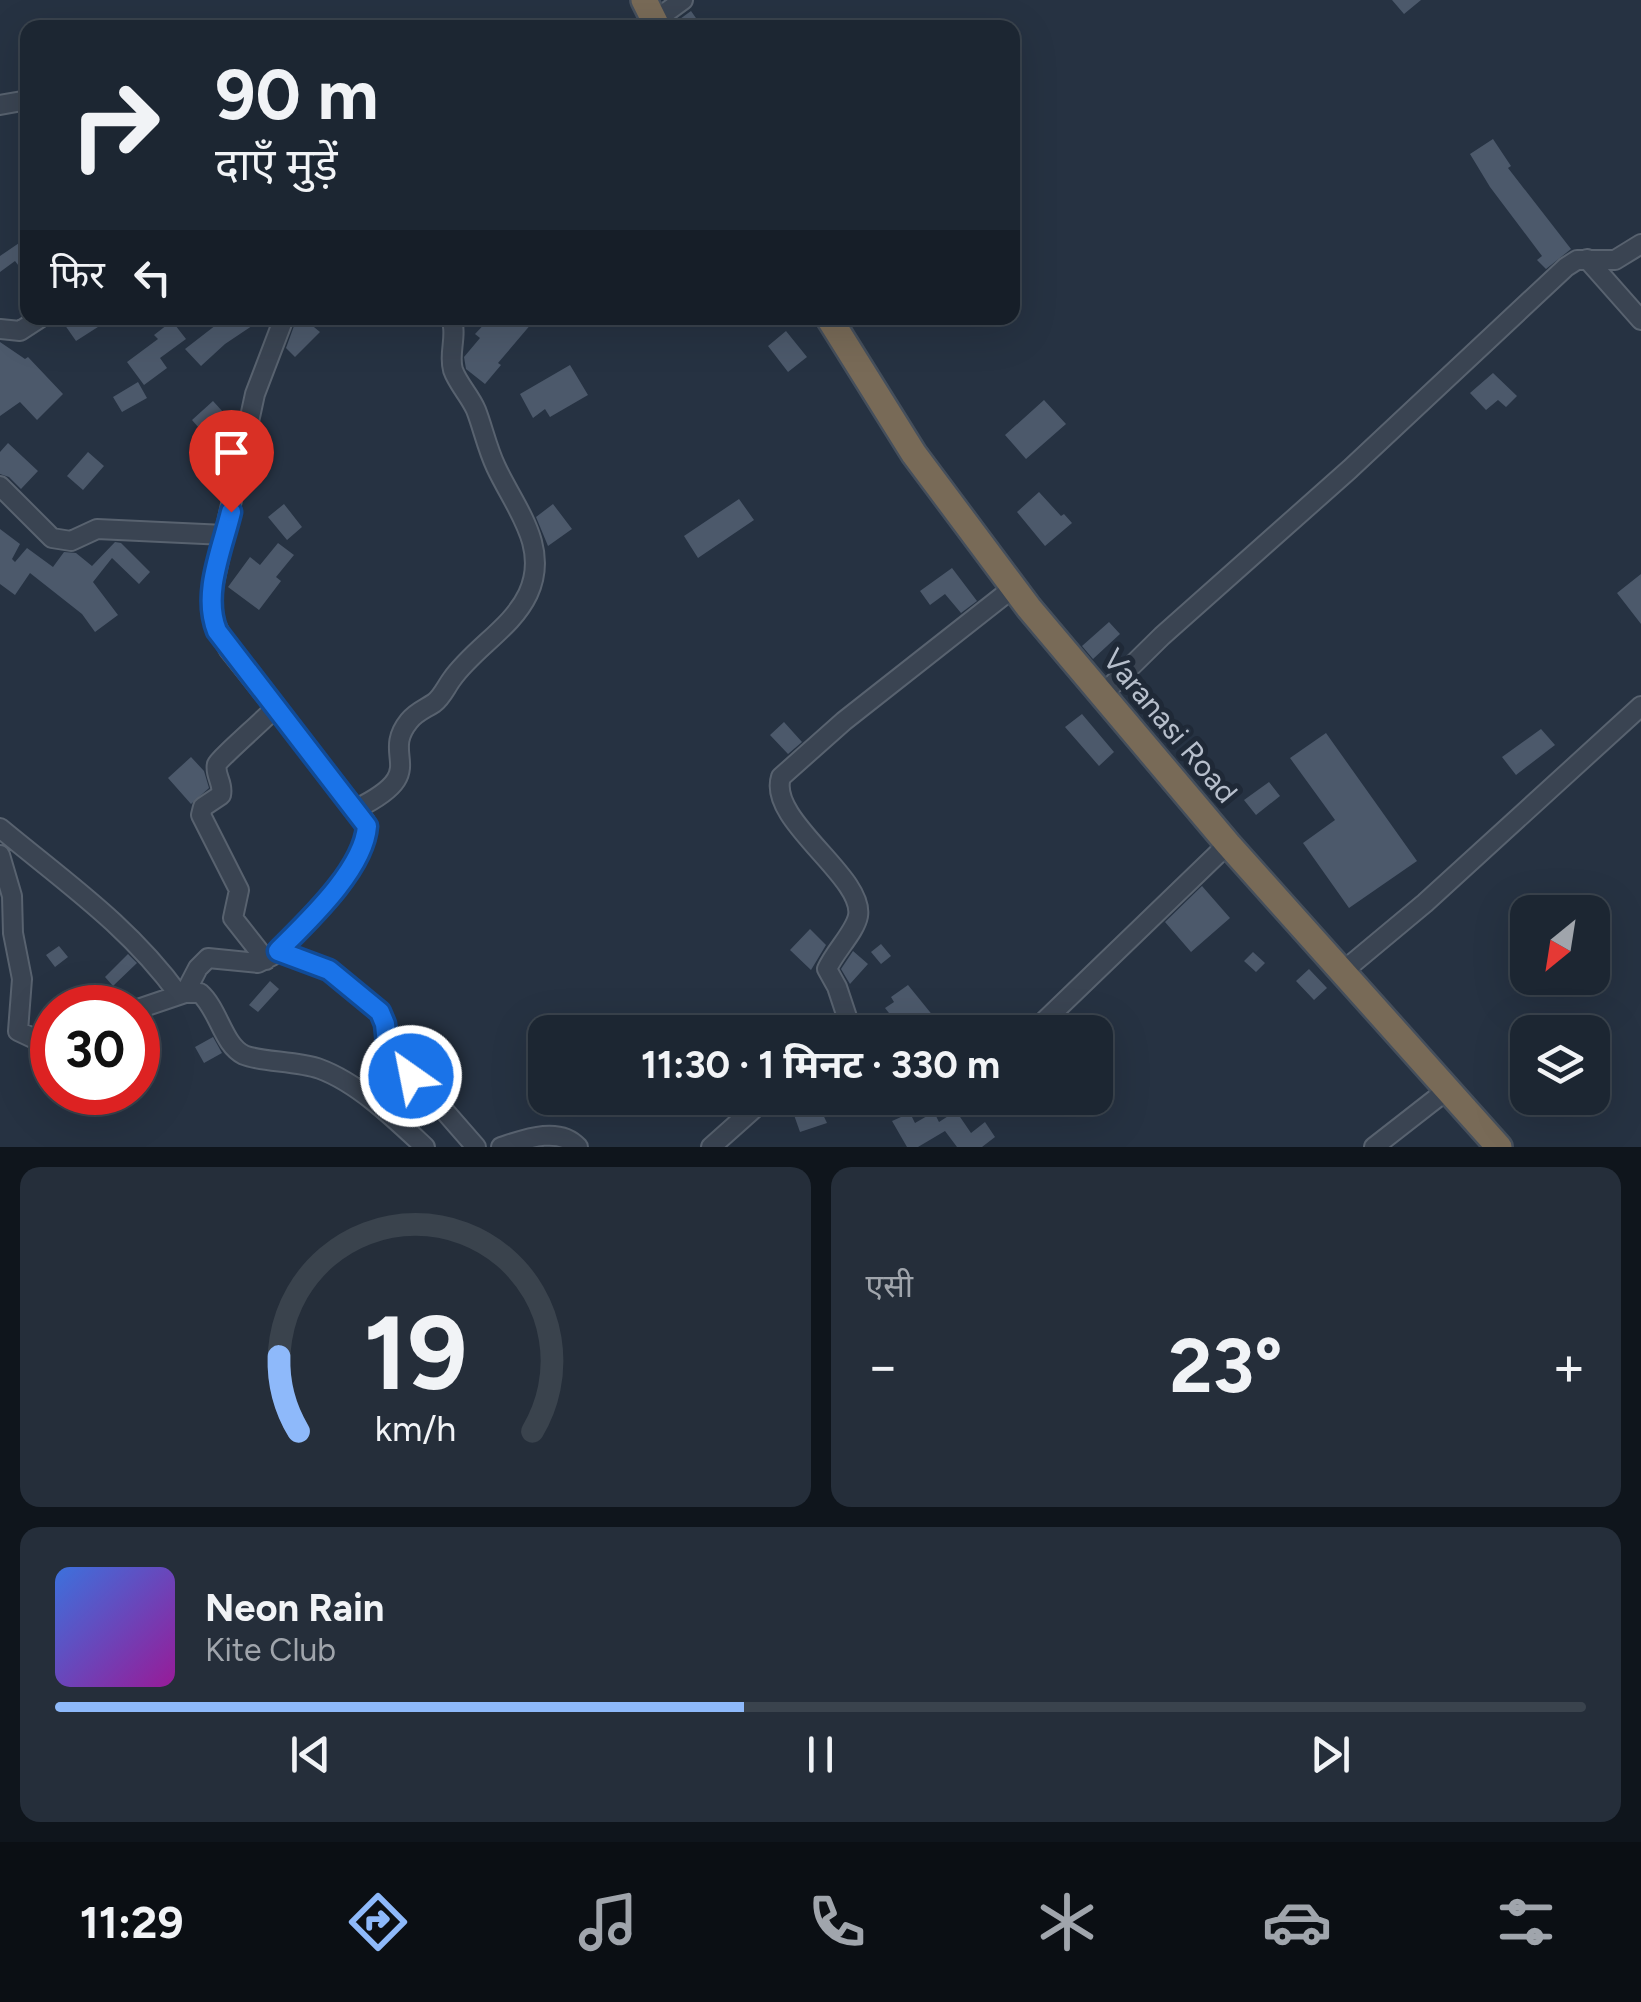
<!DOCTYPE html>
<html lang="hi">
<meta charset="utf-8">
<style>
:root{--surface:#1c2632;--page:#252e3a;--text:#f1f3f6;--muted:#a0a5ac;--line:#3a434d;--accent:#8eb9fa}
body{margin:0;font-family:Figtree,"Noto Sans Devanagari",sans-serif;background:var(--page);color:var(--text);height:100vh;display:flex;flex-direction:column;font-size:38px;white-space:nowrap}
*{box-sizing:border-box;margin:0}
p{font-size:32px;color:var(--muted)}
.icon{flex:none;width:55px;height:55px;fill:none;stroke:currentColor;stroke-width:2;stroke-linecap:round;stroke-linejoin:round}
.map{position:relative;height:1147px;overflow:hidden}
.details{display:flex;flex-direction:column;gap:20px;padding:20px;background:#0f151c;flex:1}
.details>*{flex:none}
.banner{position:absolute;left:20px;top:20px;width:1000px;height:305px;border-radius:20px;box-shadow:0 10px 40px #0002,0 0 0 2px var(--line);background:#1c2632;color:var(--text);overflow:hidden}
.needle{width:65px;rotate:210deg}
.tools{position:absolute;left:1510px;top:895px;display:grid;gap:20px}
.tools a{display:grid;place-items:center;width:100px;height:100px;border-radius:20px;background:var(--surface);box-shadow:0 10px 40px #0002,0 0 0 2px var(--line);font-size:50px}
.speed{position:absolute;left:30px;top:985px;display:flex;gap:20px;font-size:50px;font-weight:700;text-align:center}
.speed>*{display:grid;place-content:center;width:130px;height:130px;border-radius:50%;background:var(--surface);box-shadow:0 10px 40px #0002,0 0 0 2px var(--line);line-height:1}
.speed .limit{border:15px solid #d22;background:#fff;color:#111}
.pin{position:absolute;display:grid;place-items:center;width:85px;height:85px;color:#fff;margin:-102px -42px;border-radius:50% 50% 50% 0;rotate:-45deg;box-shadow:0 0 10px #0007}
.pin .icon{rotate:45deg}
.me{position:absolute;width:110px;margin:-55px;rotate:327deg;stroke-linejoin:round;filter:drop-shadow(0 0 8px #0008)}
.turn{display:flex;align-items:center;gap:35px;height:210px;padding:0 30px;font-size:45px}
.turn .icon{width:130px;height:130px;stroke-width:2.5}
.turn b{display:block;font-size:70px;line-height:85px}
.then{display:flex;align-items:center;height:95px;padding:0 30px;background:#0003;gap:20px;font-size:38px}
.big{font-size:75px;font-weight:700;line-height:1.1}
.details .tile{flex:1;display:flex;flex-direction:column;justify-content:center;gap:15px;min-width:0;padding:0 35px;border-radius:20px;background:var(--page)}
.details .dial{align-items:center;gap:0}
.dial svg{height:260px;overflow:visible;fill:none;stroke:var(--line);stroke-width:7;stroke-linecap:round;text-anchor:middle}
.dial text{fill:var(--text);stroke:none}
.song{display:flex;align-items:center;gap:30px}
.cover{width:120px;height:120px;border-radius:15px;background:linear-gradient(135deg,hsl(220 70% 55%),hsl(300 70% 35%))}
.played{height:10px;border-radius:5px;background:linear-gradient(90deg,var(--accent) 45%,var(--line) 45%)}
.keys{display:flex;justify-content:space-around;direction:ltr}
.heat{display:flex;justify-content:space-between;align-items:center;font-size:55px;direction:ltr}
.details .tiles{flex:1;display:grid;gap:20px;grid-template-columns:1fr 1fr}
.tile:last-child{grid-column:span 2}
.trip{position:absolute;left:528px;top:1015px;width:585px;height:100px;border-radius:20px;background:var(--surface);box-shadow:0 10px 40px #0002,0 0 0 2px var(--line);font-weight:700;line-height:100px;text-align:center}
.dock{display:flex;height:160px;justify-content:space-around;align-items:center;background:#0b0f14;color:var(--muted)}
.dock .icon{width:70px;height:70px}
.dock .on{color:var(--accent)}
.dock b{font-size:45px;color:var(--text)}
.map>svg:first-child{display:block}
</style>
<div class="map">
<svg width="1641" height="1147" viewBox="0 0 1641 1147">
<rect width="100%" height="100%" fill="#263242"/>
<path fill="#4c596b" d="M 1392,0 L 1421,0 L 1404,14 Z
M 691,11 L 703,28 L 674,28 L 673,24 Z
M 1493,139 L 1511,166 L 1508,168 L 1571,249 L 1546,269 L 1537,260 L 1542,256 L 1490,187 L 1470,154 Z
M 22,241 L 28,250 L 28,278 L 15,261 L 0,272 L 0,256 Z
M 60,318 L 112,318 L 76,341 Z
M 225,318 L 264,318 L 225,344 L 201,366 L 185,349 Z
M 303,318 L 320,332 L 295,357 L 286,348 L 294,326 Z
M 490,318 L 526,318 L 532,323 L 498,363 L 501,365 L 485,384 L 466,369 L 464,357 L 480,338 L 475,334 Z
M 172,321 L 186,339 L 160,358 L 167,368 L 144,385 L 127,362 L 158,339 L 154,335 Z
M 786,331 L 807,357 L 788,372 L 768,346 Z
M 0,342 L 25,359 L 28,357 L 63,394 L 37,420 L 20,402 L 0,416 Z
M 570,365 L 588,395 L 550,417 L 545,409 L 533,418 L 520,394 Z
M 1493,373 L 1517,396 L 1506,407 L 1498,400 L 1486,410 L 1470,393 Z
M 138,382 L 147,398 L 122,412 L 113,397 Z
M 1044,400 L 1066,424 L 1026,459 L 1005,435 Z
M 213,401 L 234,424 L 212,443 L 192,420 Z
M 8,443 L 38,471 L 21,489 L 9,477 L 0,474 L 0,452 Z
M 88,452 L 104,466 L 83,490 L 67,476 Z
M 1039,492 L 1061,516 L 1064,514 L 1072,523 L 1045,546 L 1017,512 Z
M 739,499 L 754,520 L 698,558 L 684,536 Z
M 284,504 L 302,527 L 287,540 L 268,517 Z
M 553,504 L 572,529 L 548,546 L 536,517 Z
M 0,529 L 20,544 L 12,559 L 15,562 L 27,548 L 53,567 L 64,552 L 76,553 L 92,566 L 115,542 L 121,543 L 150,572 L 139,584 L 112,558 L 93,582 L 118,615 L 95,632 L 82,614 L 30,573 L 15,595 L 0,584 Z
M 278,543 L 294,555 L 276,577 L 281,581 L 259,610 L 228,587 L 250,557 L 260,565 Z
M 952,568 L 977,601 L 961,613 L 945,594 L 930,605 L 920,591 Z
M 1641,574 L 1641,624 L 1617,593 Z
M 1109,622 L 1120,634 L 1093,659 L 1082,646 Z
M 1082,714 L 1114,752 L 1099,766 L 1065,727 Z
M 784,722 L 802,742 L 788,754 L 770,735 Z
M 1541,729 L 1555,745 L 1516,775 L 1502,757 Z
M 1326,733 L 1417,861 L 1349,908 L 1303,843 L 1335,820 L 1290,758 Z
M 191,757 L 204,771 L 209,788 L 191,804 L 168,778 Z
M 1269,782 L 1280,796 L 1256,815 L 1244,800 Z
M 1202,886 L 1230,918 L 1191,952 L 1165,922 Z
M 810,929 L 826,945 L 811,970 L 790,950 Z
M 881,944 L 891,956 L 881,964 L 871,952 Z
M 59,946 L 68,957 L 55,967 L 46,955 Z
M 853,951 L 868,964 L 850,984 L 841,969 Z
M 1253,952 L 1265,963 L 1256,972 L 1244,961 Z
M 128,954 L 137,963 L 113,986 L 105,977 Z
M 1309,969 L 1327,988 L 1314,1000 L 1296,981 Z
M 270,981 L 279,989 L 258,1012 L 249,1005 Z
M 908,985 L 934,1017 L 931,1019 L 942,1032 L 904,1032 L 885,1008 L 894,1002 L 891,997 Z
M 766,1013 L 781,1032 L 740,1032 Z
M 816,1015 L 831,1032 L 796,1032 Z
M 213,1037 L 222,1053 L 204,1063 L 195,1047 Z
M 788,1098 L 815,1098 L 827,1123 L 800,1132 Z
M 956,1111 L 971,1133 L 985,1122 L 995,1137 L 982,1147 L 957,1147 L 945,1131 L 918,1147 L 907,1147 L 892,1121 L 910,1113 L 915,1123 L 934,1112 L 939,1122 Z"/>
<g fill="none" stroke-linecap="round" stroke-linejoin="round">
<g stroke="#58626f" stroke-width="22">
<path id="minor" d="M 646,27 L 683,0
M 0,105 L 28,100
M 1587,259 L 1641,320
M 0,329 L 20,331 L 40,318
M 0,486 L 52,538 L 71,541 L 97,529 L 225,535
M 1102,695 L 1162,636 L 1350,469 L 1566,267 L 1577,260 L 1615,260 L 1641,244
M 356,809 C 433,771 379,758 409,721 C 416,712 425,709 434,703 C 442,697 446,687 452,679 C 474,648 512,628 528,594 C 550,547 515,508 496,467 C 487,448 483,428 476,410 C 470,396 458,384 453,370 C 448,353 458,335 451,318
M 0,828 C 65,882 129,926 179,995
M 0,855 L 12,896 L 13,933 L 22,979 L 18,1031 L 35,1039 L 52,1036
M 278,951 L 329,970 L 379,1012 L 385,1024 L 388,1054 L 435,1100 L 476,1147
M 266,960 L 233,918 L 239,890 L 201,815 L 203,807 L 221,795 C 224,783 214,775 217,764 C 218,760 267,717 275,708
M 1341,973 L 1425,903 L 1641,706
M 185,993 L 198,968 L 208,958 L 258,963 L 272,956 C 299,931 376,858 365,821 L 229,650 L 213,620 L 212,592 L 255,394 L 284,318
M 138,1009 L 185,993 L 200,993 C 219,1010 223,1045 244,1055 C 260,1062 298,1061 320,1069 C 358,1083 395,1119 425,1147
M 852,1032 L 837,987 L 827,969 C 835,951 855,932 858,916 C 865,877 767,820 781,777 L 844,721 L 1013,588
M 1033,1032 L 1228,844
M 501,1147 C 525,1139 559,1126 578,1147
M 711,1147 L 766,1098
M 1374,1147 L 1447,1090"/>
</g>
<g stroke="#454f5c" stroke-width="30">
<path id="highway" d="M 644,0 L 658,28
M 829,318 L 914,454 L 1029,608 L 1228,844 L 1499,1147"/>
</g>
<use href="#minor" stroke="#3a4452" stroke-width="18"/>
<use href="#highway" stroke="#786a57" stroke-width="25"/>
</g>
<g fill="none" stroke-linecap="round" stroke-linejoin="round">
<g stroke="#114b97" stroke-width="25">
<path id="route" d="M 231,512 C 222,549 202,594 217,631 L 367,826 C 364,869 308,921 278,951 L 329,970 L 380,1012 L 385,1024 L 388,1054 L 411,1076"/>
</g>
<use href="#route" stroke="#1a73e8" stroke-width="18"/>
</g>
<g text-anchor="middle" stroke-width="10" stroke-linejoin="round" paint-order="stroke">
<g font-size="30" fill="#b7bfcc" stroke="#1f2937">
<text transform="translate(1170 726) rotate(50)" y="10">Varanasi Road</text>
</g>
</g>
</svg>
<div class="tools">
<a><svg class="needle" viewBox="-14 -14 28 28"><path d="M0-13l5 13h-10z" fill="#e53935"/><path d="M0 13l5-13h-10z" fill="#a0a5ac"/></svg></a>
<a><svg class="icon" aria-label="layers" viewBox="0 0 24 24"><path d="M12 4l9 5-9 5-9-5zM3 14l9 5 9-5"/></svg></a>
</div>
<div class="speed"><div class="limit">30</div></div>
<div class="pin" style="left:231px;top:512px;background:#d93025"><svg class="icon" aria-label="arrive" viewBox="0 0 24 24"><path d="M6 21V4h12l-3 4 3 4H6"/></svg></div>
<svg class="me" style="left:411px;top:1076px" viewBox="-20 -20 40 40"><circle r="17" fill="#1a73e8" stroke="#fff" stroke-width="3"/><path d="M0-11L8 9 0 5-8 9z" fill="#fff"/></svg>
<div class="trip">11:30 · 1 मिनट · 330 m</div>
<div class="banner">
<div class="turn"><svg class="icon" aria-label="right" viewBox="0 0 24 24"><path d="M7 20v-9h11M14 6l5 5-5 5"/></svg><div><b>90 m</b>दाएँ मुड़ें</div></div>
<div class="then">फिर<svg class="icon" aria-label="left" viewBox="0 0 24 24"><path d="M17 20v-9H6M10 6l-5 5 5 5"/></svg></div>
</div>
</div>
<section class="details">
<div class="tiles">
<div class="tile dial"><svg viewBox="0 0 100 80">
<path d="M14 69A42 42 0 1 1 86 69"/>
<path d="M14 69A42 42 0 0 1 8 46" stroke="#8eb9fa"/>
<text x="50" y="56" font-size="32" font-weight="700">19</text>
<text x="50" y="72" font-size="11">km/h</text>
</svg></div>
<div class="tile"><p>एसी</p>
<div class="heat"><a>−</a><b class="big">23°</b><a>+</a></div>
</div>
<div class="tile">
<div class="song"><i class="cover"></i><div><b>Neon Rain</b><p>Kite Club</p></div></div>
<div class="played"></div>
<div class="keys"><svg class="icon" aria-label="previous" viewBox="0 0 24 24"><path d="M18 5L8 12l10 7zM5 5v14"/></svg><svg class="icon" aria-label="pause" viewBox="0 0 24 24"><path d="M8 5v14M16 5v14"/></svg><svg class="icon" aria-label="next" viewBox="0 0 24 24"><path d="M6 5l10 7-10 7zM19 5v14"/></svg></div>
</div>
</div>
</section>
<nav class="dock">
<b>11:29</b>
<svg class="icon on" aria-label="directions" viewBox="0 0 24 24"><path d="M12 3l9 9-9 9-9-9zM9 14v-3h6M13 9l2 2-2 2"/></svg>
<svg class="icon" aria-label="music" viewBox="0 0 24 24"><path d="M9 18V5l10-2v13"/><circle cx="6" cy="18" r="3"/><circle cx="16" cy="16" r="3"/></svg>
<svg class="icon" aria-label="phone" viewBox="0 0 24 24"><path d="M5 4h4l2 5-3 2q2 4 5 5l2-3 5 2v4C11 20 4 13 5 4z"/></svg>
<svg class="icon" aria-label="climate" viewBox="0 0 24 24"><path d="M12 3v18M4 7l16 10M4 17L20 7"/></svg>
<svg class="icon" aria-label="car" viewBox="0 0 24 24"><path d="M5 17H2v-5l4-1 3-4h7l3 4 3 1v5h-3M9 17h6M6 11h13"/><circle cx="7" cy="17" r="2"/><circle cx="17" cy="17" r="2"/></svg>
<svg class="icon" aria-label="filters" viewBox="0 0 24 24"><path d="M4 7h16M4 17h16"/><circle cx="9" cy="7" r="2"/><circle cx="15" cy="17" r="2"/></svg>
</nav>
